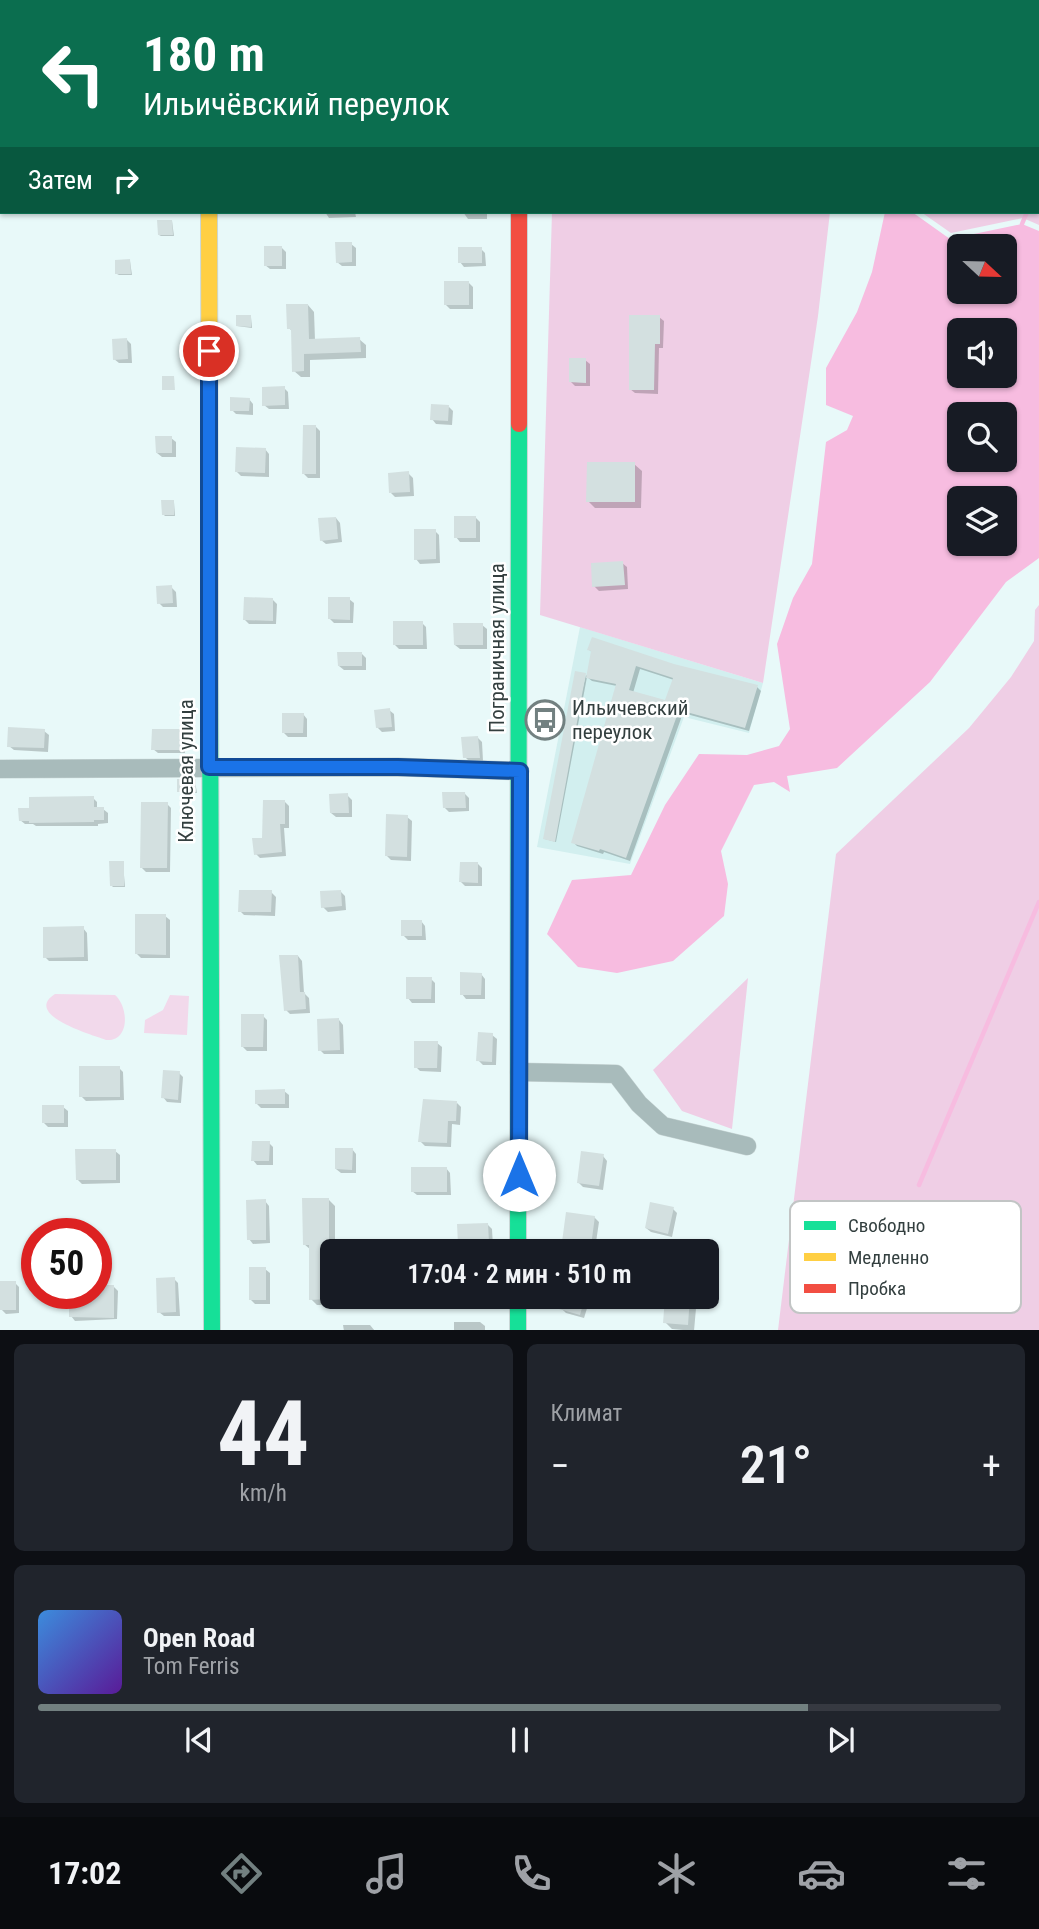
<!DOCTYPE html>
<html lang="ru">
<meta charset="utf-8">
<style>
:root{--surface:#171b24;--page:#20242c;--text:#f1f3f6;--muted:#9ea1a6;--line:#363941;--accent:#728080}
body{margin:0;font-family:"Roboto Condensed",sans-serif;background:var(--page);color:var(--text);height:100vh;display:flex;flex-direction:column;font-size:26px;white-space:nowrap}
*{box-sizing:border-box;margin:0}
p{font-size:23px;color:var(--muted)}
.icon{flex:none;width:38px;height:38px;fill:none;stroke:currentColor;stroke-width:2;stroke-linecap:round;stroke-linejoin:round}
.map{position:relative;height:1330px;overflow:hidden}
.details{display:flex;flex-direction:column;gap:14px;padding:14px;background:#0d0f14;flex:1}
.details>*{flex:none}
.hud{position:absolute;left:0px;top:0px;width:1040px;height:214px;box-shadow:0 2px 5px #0004;background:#0b6e4f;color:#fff;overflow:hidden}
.needle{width:46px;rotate:112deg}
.controls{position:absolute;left:947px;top:234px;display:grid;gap:14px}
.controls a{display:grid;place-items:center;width:70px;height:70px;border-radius:10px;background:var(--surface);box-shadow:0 2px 5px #0004;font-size:35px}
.speed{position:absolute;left:21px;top:1218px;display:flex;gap:14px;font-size:35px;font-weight:700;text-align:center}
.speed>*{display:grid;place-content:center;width:91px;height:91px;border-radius:50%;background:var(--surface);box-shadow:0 2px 5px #0004;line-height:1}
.speed .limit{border:10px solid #d22;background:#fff;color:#111}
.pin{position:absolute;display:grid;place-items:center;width:60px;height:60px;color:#fff;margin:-30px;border:4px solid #fff;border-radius:50%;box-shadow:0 2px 7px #0007}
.me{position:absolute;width:77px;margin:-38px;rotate:0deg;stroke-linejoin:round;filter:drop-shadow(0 0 5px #0008)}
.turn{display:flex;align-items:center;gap:24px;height:147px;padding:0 28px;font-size:32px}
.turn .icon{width:91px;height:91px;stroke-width:2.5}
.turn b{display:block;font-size:49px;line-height:60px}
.then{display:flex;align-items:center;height:66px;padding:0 28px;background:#0003;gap:14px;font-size:26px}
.big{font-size:52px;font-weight:600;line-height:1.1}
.details .tile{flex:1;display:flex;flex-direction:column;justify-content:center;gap:10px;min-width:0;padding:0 24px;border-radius:10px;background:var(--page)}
.details .dial{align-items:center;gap:0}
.dial b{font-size:91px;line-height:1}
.song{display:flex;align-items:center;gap:21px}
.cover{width:84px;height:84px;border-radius:10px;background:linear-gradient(135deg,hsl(210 70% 55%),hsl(270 70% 35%))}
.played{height:7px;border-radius:4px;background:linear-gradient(90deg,var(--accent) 80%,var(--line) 80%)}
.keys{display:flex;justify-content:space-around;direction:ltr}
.heat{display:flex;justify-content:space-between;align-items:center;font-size:38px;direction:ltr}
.details .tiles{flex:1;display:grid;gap:14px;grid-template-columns:1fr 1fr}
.tile:last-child{grid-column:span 2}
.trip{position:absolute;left:320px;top:1239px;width:399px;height:70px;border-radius:10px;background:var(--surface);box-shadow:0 2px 5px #0004;font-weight:600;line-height:70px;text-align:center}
.tabs{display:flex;height:112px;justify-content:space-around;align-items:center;background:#090b0e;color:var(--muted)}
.tabs .icon{width:49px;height:49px}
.tabs .on{color:var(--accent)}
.tabs b{font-size:32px;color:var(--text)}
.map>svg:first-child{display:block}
</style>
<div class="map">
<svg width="1039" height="1331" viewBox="0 0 1039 1331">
<rect width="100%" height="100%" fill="#e8f9f9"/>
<path fill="#d2efef" d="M 580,627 L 763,683 L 749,733 L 684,717 L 630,864 L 537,847 Z"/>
<path fill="#f2d9eb" d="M 55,994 L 115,995 C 129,1007 130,1042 106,1040 C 93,1035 22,1015 55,994 Z
M 170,995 L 189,996 L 187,1035 L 144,1033 L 145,1020 L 163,1010 Z"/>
<path fill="#efcee5" d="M 667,0 L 852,0 L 665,2 Z
M 905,0 L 1039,0 L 1039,225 L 1023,218 L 951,233 L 921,212 L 1038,212 L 1038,2 L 904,2 Z
M 552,212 L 830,212 L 818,316 L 763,683 L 540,615 Z
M 1039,605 L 1039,1330 L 778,1330 L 836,854 L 969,728 L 1011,677 L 1034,641 L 1035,610 Z
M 748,978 L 732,1129 L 682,1111 L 653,1070 Z"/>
<path fill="#f7bce0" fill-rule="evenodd" d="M 885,212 L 912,212 L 950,239 L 1022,224 L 1039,231 L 1039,558 L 1006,582 L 930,682 L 837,768 L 787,776 L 790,792 L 774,782 L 754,785 L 721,851 L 728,884 L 724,916 L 673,961 L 617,973 L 578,967 L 547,934 L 572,880 L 631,875 L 665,805 L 699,754 L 747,755 L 779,746 L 790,729 L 777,644 L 793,598 L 812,564 L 826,442 L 847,430 L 853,416 L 826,405 L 826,368 L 857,312 L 872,272 ZM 959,247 L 1004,247 L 1004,292 L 959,292 ZM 959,331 L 1004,331 L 1004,376 L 959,376 ZM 959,415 L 1004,415 L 1004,460 L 959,460 ZM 959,499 L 1004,499 L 1004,544 L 959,544 Z"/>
<path fill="#0003" fill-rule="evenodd" d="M 267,0 L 296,0 L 299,2 L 267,2 Z
M 325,212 L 355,212 L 356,217 L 329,218 Z
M 463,212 L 487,212 L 487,219 L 468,219 Z
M 172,221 L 174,236 L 161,236 L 159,235 Z
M 351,244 L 356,248 L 356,266 L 342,266 L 337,262 Z
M 281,247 L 286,252 L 286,269 L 270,269 L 265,265 Z
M 481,249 L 485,253 L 486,266 L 464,267 L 460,262 Z
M 130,261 L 132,275 L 119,275 L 117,274 Z
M 468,282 L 473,287 L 473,309 L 450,309 L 446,305 Z
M 308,305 L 314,312 L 315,340 L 359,339 L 366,345 L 366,358 L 310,360 L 310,377 L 301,377 L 294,371 L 293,332 L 289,328 Z
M 251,317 L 252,328 L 237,326 Z
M 659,317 L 664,321 L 663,348 L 659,348 L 658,394 L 635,393 L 630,389 Z
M 127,340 L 131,344 L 132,363 L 119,363 L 114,359 Z
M 585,360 L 590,364 L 590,386 L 575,386 L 571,382 Z
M 284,388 L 288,392 L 289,409 L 269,409 L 264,405 Z
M 249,399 L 253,404 L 253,415 L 236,414 L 232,410 Z
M 449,407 L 453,411 L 452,425 L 436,424 L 432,419 Z
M 316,427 L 320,431 L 320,478 L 308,478 L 304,474 Z
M 171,438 L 176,442 L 176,457 L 162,457 L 157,453 Z
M 265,449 L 269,454 L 269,477 L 241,476 L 237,472 Z
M 634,464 L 642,471 L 641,508 L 595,508 L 588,501 Z
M 408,473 L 413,478 L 414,496 L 395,497 L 391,493 Z
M 174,502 L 175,516 L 165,516 L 163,514 Z
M 336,518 L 340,523 L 342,542 L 326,544 L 321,540 Z
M 476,518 L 480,522 L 480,542 L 460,542 L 456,537 Z
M 435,531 L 439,535 L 440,563 L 420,564 L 416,559 Z
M 622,563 L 627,567 L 628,589 L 599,591 L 594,586 Z
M 171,587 L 176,592 L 177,607 L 163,607 L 159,603 Z
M 272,599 L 277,604 L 276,624 L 249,624 L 245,620 Z
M 349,599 L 354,603 L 353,623 L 334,623 L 330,619 Z
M 422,623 L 426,627 L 427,649 L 399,649 L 395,645 Z
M 482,625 L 487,629 L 487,649 L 460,649 L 455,645 Z
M 589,650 L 673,666 L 757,687 L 761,691 L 749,731 L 683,713 L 630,861 L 604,852 L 603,854 L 577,846 L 573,842 L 617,686 L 592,681 L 587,677 L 556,842 L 545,839 L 586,675 L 588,677 L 592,652 ZM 640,669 L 674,680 L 666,702 L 633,693 Z
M 362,654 L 366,658 L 366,670 L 344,670 L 339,666 Z
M 389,710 L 394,714 L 395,731 L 382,732 L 377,727 Z
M 303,714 L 307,719 L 307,737 L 288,737 L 284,733 Z
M 44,731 L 49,735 L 48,752 L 14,750 L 9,746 Z
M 180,731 L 185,736 L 185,753 L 158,753 L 153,749 Z
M 478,738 L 482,742 L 483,761 L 469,761 L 465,757 Z
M 195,781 L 197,793 L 179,792 Z
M 465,794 L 469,798 L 469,811 L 449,812 L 444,807 Z
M 347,795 L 352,800 L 352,817 L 336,817 L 331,813 Z
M 93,798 L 97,802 L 97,809 L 103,809 L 108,813 L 108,823 L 98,824 L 98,826 L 36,826 L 33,824 L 25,824 L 20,820 Z
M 285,802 L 289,806 L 289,828 L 284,828 L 286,856 L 260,858 L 256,854 Z
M 167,804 L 171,808 L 170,872 L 146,872 L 141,867 Z
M 407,817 L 412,821 L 411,861 L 391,860 L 387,856 Z
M 123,863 L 125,887 L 113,887 L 111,885 Z
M 478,864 L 482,868 L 482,886 L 465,886 L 461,882 Z
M 340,891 L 345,896 L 346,910 L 328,912 L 323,907 Z
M 271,892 L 276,897 L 275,916 L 244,915 L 240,911 Z
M 165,916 L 170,920 L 170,958 L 141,958 L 137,954 Z
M 421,921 L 425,926 L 426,940 L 408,940 L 403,935 Z
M 83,928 L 87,933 L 88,961 L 49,961 L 45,957 Z
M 298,956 L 302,961 L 304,993 L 309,998 L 310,1013 L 290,1014 L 286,1010 Z
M 481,974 L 485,979 L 485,999 L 466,999 L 462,994 Z
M 431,979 L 435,983 L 435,1003 L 412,1003 L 408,998 Z
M 263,1016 L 267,1020 L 267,1051 L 247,1051 L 242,1046 Z
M 339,1020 L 343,1025 L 344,1054 L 324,1054 L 320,1050 Z
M 492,1035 L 497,1039 L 496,1065 L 483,1065 L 478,1060 Z
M 437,1043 L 442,1047 L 441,1072 L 420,1071 L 416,1067 Z
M 119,1068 L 123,1072 L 124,1100 L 86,1101 L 81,1096 Z
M 179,1073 L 183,1077 L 181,1103 L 167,1102 L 163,1097 Z
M 284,1091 L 289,1095 L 289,1108 L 261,1108 L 257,1104 Z
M 457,1103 L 461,1107 L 460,1125 L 452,1124 L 451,1147 L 425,1146 L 420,1141 Z
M 63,1107 L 68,1111 L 68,1127 L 48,1127 L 44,1123 Z
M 269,1143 L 273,1147 L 273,1165 L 257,1165 L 253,1160 Z
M 352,1149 L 356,1154 L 356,1173 L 341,1173 L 336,1169 Z
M 115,1151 L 120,1155 L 120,1183 L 82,1184 L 77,1179 Z
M 603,1156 L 607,1161 L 603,1190 L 583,1187 L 579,1183 Z
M 446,1168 L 450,1173 L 451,1195 L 417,1195 L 412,1191 Z
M 329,1200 L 335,1206 L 335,1251 L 332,1251 L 335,1305 L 317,1305 L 311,1299 L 311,1250 L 304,1244 Z
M 265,1201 L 269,1206 L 270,1243 L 253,1244 L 249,1239 Z
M 673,1209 L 677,1213 L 672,1237 L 651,1232 L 646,1228 Z
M 594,1217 L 599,1222 L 595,1249 L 568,1245 L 564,1241 Z
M 488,1225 L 492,1229 L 493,1247 L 464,1248 L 459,1243 Z
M 265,1269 L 270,1273 L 270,1304 L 255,1304 L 251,1300 Z
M 174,1279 L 178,1283 L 180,1316 L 164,1316 L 159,1312 Z
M 15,1283 L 19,1287 L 19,1313 L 6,1314 L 1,1309 Z
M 114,1287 L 118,1291 L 117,1319 L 75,1321 L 71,1316 L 96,1293 Z
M 386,1297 L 399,1297 L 399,1307 L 388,1308 Z
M 565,1297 L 582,1297 L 589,1302 L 584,1318 L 566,1313 L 561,1308 Z
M 667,1297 L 697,1297 L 694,1331 L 672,1329 L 665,1322 Z
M 454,1322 L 480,1322 L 485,1326 L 485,1331 L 454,1331 Z
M 343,1325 L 370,1325 L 375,1331 L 344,1331 Z"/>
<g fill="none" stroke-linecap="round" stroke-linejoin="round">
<path stroke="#f7bce0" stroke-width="4.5" d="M 845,0 L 847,2
M 1038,104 L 1039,104
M 1038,150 L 1039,152
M 1038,187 L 1039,184
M 1022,224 L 1027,212
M 919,1185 L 1039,902
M 896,1243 L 912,1204"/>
</g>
<path fill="#d3e0e0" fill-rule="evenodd" d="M 157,220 L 172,220 L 173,235 L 158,235 Z
M 335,242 L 352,242 L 352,262 L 336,263 Z
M 264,246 L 282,246 L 282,266 L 264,266 Z
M 458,247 L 482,247 L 482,263 L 458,263 Z
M 130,259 L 131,274 L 115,274 L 115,260 Z
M 444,281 L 469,281 L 469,305 L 444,305 Z
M 286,304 L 308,304 L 309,339 L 360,337 L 361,352 L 304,354 L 304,371 L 292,372 L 291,329 L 287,329 Z
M 236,315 L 251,315 L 251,327 L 236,326 Z
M 629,315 L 660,315 L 660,344 L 655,344 L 654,390 L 629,390 Z
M 127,338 L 128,359 L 113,360 L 112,339 Z
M 569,358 L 586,358 L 586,383 L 569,382 Z
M 162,376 L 174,376 L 175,390 L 162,390 Z
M 285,386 L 285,405 L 262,406 L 262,387 Z
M 230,397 L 250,398 L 249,411 L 230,411 Z
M 431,404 L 449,405 L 448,421 L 430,420 Z
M 303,425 L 316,425 L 316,474 L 302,474 Z
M 155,436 L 172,436 L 172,453 L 156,453 Z
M 236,447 L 266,448 L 265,473 L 235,472 Z
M 587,462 L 635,462 L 635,502 L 586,502 Z
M 409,471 L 410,492 L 389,493 L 388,473 Z
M 161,500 L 174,500 L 174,515 L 162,515 Z
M 454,516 L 476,516 L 476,538 L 454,538 Z
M 336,517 L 338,539 L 320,541 L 318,518 Z
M 414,529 L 436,529 L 436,559 L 414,560 Z
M 623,561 L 625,585 L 592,587 L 591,563 Z
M 172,585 L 173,603 L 157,604 L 156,586 Z
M 244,597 L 273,598 L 273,621 L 243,620 Z
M 328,597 L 350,597 L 350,620 L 328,619 Z
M 393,621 L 423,621 L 423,645 L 393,645 Z
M 453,623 L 483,623 L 483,645 L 454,645 Z
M 592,637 L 674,664 L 758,685 L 745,728 L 679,710 L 626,858 L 600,849 L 599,851 L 571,843 L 616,684 L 586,678 L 591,651 L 587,650 ZM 636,666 L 673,678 L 665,700 L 629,690 Z
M 337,652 L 362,652 L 362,666 L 338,666 Z
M 575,671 L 586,673 L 555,842 L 543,839 Z
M 390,708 L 392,727 L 376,728 L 374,710 Z
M 282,713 L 304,713 L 303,733 L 282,733 Z
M 8,727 L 45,729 L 44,748 L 7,747 Z
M 152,729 L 181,729 L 181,750 L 151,750 Z
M 478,736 L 480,758 L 463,758 L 461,737 Z
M 177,779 L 196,779 L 196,792 L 177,792 Z
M 442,792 L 465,792 L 466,808 L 443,808 Z
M 348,793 L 349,813 L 330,813 L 329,794 Z
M 94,796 L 94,807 L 104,807 L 104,820 L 94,820 L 94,822 L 29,823 L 29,821 L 19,821 L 18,808 L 29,808 L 29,797 Z
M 263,800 L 285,800 L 285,824 L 280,824 L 282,852 L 254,855 L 252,838 L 262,838 Z
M 141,802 L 168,802 L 167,868 L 140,868 Z
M 386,814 L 408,815 L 407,857 L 385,856 Z
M 109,861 L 124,861 L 124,886 L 110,886 Z
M 460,862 L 478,862 L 478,883 L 459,882 Z
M 239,890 L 272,890 L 271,912 L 238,912 Z
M 341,890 L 342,906 L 321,908 L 320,891 Z
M 135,914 L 166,914 L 166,955 L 135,954 Z
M 401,920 L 422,920 L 422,936 L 401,936 Z
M 84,926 L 84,957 L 43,958 L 43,927 Z
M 279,955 L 298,955 L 300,992 L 305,992 L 306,1009 L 284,1011 Z
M 460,972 L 482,973 L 481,995 L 460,995 Z
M 406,977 L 432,977 L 431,999 L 406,999 Z
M 241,1014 L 264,1014 L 263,1047 L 241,1047 Z
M 339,1018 L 340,1050 L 318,1051 L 317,1019 Z
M 478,1032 L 493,1033 L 492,1062 L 476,1061 Z
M 414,1041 L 438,1041 L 437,1068 L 414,1068 Z
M 79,1066 L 120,1066 L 120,1097 L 79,1097 Z
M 163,1070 L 180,1071 L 178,1100 L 161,1098 Z
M 285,1089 L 285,1104 L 255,1104 L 255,1090 Z
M 423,1099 L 457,1101 L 456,1121 L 448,1121 L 447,1143 L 418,1142 Z
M 42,1105 L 64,1105 L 64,1123 L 42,1123 Z
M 252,1141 L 270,1141 L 269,1161 L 251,1161 Z
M 335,1148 L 353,1148 L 352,1170 L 335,1169 Z
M 75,1149 L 116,1149 L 116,1180 L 76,1180 Z
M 581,1151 L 604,1154 L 599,1186 L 577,1183 Z
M 411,1167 L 447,1167 L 447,1192 L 411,1192 Z
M 302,1198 L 329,1198 L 329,1299 L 309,1300 L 309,1245 L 303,1245 Z
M 266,1199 L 266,1240 L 247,1240 L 246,1200 Z
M 650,1202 L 674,1207 L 668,1234 L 645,1228 Z
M 566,1212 L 595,1216 L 591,1246 L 562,1242 Z
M 488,1223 L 489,1243 L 458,1244 L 457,1224 Z
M 249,1267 L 266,1267 L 266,1300 L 249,1300 Z
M 175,1277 L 176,1312 L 157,1313 L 156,1278 Z
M 0,1281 L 16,1281 L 16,1310 L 0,1310 Z
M 96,1285 L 114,1285 L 114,1318 L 69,1317 L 69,1293 L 96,1293 Z
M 563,1297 L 585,1297 L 580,1315 L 559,1309 Z
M 665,1297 L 690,1297 L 688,1325 L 663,1323 Z"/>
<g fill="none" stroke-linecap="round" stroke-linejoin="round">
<g stroke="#c9d6d6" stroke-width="19">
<path id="street" d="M 207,0 L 207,2
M 511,2 L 511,0
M 0,202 L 2,202
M 0,769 L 398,767 L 520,771
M 519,1072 L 616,1074 L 639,1104 L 663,1126 L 747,1146"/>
</g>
<g stroke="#c9d6d6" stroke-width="18">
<path id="fast" d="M 443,0 L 445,2
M 600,2 L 601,0
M 210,663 L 212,1331
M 518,1251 L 519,424
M 518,1297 L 518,1331"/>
</g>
<g stroke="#c9d6d6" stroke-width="18">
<path id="slow" d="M 209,212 L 210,663"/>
</g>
<g stroke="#c9d6d6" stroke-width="18">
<path id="jam" d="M 519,212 L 519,424"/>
</g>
<use href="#street" stroke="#a8bbbb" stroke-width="18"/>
<use href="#fast" stroke="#16e098" stroke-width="16"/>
<use href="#slow" stroke="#ffcf43" stroke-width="16"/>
<use href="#jam" stroke="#f24e42" stroke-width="16"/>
</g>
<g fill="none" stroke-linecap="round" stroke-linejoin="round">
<g stroke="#114b97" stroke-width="18">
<path id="route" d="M 209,351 L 209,767 L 398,767 L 520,771 L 519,1175"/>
</g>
<use href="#route" stroke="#1a73e8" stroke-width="12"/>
</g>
<defs>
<g id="bus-ring" transform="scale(2.0125)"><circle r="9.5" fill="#fff" stroke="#728080" stroke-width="1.5"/><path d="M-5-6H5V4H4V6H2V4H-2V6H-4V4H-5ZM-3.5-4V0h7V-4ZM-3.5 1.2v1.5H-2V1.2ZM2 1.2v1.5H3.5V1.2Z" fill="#728080"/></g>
</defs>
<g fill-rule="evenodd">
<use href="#bus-ring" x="545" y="720"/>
</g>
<g text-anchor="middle" stroke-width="5" stroke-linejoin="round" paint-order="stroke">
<g font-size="21" fill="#333f3f" stroke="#fff">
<text transform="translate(497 648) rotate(-90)" y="7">Пограничная улица</text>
<text transform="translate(186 771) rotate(-90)" y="7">Ключевая улица</text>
</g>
<g font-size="21" fill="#333f3f" stroke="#fff" text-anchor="start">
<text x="572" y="715">Ильичевский<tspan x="572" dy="24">переулок</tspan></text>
</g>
</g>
<rect x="790" y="1201" width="231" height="112" rx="10" fill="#fff" stroke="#c2c5c5" stroke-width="2"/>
<rect x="804" y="1221" width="32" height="9" fill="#16e098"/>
<rect x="804" y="1253" width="32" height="8" fill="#ffcf43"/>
<rect x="804" y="1284" width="32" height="9" fill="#f24e42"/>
<g font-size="19" fill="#333f3f">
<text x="848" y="1232">Свободно</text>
<text x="848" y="1264">Медленно</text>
<text x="848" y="1295">Пробка</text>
</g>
</svg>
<div class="controls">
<a><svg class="needle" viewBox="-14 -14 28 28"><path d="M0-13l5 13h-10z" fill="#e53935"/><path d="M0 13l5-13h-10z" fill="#9ea1a6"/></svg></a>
<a><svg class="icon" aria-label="sound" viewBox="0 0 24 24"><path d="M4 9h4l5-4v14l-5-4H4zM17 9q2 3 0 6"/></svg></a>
<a><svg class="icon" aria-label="search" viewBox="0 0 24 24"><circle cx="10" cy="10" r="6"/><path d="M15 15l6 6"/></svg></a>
<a><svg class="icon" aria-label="layers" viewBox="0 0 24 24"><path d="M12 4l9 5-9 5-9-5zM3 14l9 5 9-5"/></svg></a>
</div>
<div class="speed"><div class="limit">50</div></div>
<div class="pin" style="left:209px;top:351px;background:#d93025"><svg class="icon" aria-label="arrive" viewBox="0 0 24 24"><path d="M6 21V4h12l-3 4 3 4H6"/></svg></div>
<svg class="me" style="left:519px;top:1175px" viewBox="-20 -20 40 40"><circle r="19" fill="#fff"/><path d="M0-13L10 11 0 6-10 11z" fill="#1a73e8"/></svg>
<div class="trip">17:04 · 2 мин · 510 m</div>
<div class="hud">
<div class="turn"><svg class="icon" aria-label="left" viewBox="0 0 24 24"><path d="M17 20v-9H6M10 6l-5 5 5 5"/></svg><div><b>180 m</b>Ильичёвский переулок</div></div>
<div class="then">Затем<svg class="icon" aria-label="right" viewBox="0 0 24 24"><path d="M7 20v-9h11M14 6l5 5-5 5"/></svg></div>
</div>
</div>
<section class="details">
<div class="tiles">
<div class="tile dial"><b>44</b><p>km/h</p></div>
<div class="tile"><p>Климат</p>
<div class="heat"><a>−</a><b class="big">21°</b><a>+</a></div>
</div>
<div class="tile">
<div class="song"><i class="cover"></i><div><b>Open Road</b><p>Tom Ferris</p></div></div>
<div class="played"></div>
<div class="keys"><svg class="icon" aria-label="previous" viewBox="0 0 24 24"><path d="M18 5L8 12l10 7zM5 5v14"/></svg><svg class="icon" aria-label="pause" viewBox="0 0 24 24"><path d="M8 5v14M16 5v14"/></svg><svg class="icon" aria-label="next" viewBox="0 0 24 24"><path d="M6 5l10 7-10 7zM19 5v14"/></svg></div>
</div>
</div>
</section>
<nav class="tabs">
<b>17:02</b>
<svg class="icon on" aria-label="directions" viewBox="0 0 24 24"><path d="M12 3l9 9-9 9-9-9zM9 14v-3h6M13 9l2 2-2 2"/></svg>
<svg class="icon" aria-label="music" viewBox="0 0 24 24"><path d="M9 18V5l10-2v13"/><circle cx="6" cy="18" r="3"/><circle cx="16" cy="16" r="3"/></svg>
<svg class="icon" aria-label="phone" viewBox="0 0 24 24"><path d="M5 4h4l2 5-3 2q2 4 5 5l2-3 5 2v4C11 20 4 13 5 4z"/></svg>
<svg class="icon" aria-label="climate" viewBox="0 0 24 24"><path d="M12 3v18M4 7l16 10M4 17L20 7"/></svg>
<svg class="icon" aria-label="car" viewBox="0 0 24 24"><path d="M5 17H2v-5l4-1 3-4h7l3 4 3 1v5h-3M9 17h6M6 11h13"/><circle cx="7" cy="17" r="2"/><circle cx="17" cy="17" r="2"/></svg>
<svg class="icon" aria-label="filters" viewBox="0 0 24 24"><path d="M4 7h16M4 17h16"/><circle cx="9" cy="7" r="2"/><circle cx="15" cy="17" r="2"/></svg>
</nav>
